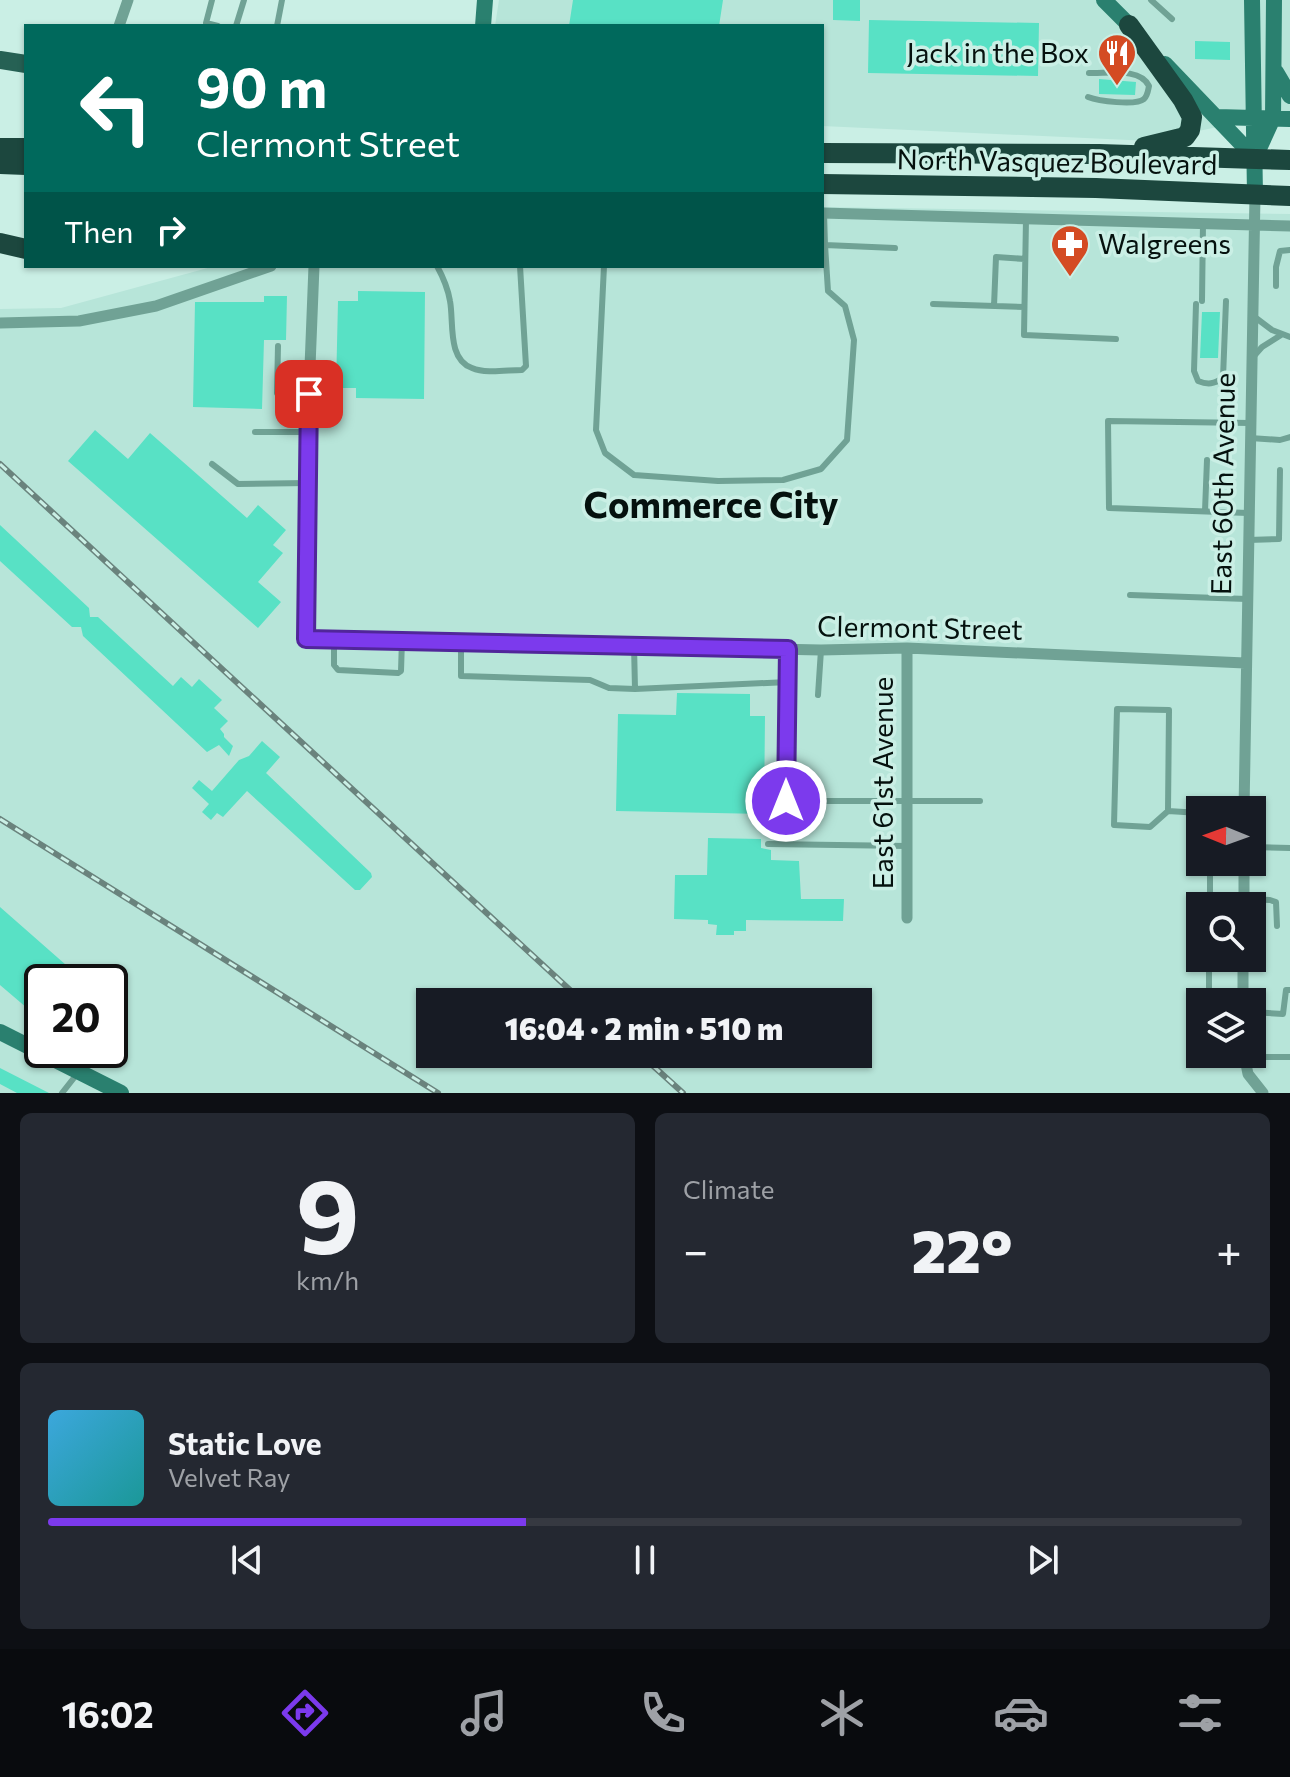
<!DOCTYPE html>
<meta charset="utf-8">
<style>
:root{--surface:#171b24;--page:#242831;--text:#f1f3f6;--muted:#9ea1a6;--line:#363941;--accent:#7c3aed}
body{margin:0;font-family:Commissioner,sans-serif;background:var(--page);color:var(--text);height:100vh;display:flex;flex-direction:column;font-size:30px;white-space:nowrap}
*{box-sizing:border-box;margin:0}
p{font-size:26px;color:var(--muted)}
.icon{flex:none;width:44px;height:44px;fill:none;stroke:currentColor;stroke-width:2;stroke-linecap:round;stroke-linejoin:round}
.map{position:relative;height:1093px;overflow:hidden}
.sheet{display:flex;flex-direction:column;gap:20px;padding:20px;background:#0d0f14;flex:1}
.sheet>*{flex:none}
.guide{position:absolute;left:24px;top:24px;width:800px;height:244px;border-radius:0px;box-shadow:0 2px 6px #0004;background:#00695c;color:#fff;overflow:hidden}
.needle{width:52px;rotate:271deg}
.controls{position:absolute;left:1186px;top:796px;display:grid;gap:16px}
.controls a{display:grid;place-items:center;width:80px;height:80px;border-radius:0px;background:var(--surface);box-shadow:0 2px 6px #0004;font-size:40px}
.speed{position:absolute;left:24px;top:964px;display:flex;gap:16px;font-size:40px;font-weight:700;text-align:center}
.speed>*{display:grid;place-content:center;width:104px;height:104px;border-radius:50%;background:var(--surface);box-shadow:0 2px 6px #0004;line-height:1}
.speed .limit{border:4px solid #111;border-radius:12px;background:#fff;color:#111}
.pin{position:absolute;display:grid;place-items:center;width:68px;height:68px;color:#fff;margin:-34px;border-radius:16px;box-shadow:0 4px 12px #0006}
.me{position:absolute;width:88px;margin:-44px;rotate:0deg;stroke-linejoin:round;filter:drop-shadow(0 0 6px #0008)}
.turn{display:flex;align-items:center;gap:28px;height:168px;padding:0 40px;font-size:36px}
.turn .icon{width:104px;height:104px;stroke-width:2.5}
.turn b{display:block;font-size:56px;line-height:68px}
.then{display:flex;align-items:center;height:76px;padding:0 40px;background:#0003;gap:16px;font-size:30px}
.big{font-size:60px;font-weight:800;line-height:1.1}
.sheet .widget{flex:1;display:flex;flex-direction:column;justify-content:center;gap:12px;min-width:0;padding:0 28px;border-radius:12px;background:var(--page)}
.sheet .dial{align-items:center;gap:0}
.dial b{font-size:104px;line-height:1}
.song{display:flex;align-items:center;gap:24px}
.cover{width:96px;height:96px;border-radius:12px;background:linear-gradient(135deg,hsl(200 70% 55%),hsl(180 70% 35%))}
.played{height:8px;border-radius:4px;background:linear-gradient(90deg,var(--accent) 40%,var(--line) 40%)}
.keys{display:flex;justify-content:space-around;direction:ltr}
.heat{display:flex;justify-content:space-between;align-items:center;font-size:44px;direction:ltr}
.sheet .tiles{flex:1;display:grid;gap:20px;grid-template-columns:1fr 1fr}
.widget:last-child{grid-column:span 2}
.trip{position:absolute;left:416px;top:988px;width:456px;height:80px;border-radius:0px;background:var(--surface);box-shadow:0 2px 6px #0004;font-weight:800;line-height:80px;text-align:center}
.tabs{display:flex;height:128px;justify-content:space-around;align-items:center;background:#090b0e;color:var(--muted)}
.tabs .icon{width:56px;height:56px}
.tabs .on{color:var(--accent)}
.tabs b{font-size:36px;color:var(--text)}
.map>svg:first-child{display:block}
</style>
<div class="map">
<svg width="1290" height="1093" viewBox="0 0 1290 1093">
<rect width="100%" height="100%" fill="#caefe5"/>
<path fill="#b7e5d9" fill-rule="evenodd" d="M 499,0 L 1290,0 L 1290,112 L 1150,141 L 822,126 L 822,26 L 495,26 Z
M 822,207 L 1290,214 L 1290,1093 L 0,1093 L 0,309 L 61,308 L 215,266 L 822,266 ZM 1200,810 L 1252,810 L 1252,862 L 1200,862 ZM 1200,906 L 1252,906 L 1252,958 L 1200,958 ZM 42,982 L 110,982 L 110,1050 L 42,1050 ZM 430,1002 L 858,1002 L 858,1054 L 430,1054 ZM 1200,1002 L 1252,1002 L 1252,1054 L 1200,1054 Z"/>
<path fill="#58e1c5" d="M 573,0 L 723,0 L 719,26 L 569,26 Z
M 833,0 L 860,0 L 860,21 L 833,20 Z
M 869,20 L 1039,23 L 1038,76 L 868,73 Z
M 1195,41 L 1230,42 L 1230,60 L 1195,59 Z
M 1099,79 L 1136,82 L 1135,95 L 1099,94 Z
M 358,291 L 425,292 L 424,399 L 356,398 L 356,388 L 336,388 L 338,301 L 358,301 Z
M 264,296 L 287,296 L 286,340 L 264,340 L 262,409 L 193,407 L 195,302 L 264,302 Z
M 1202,312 L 1220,312 L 1218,358 L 1200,358 Z
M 95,430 L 128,459 L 150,433 L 247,518 L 258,505 L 286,530 L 273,545 L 283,553 L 258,582 L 281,602 L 258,628 L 68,461 Z
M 0,525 L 89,608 L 90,617 L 98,617 L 173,686 L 181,677 L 192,687 L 199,679 L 222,700 L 214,708 L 228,721 L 220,729 L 224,734 L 224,737 L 233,746 L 229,756 L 219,745 L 207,752 L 83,636 L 81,627 L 72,627 L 0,561 Z
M 677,693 L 750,694 L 750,716 L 765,716 L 764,814 L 616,811 L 618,714 L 676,715 Z
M 262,741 L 280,757 L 266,773 L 371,873 L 372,877 L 360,890 L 355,890 L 247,791 L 223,817 L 217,813 L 211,820 L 202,812 L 209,804 L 192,788 L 199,780 L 212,791 L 239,760 L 249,756 Z
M 708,838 L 761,839 L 761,848 L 771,850 L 771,860 L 799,861 L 801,899 L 844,899 L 843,921 L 746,920 L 746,931 L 734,931 L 734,935 L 716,935 L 717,925 L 708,924 L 708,920 L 674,919 L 675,875 L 707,875 Z
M 0,907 L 74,972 L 65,982 L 42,982 L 42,991 L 27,1008 L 0,985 Z
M 0,1068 L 49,1093 L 17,1093 L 0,1084 Z"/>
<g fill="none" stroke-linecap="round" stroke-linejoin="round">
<path stroke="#70a295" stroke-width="6" d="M 212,0 L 206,23 L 218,26
M 1151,0 L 1172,19
M 236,26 L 244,0
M 277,26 L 282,0
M 1088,97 C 1098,101 1136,106 1144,99 C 1148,95 1148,90 1149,86 C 1140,67 1106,74 1089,73
M 1026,219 L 1024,335 L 1116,339
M 822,245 L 825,245 L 824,214
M 437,266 C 443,277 448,289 450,301 C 454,322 447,359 472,368 C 486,374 507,370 522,370 L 526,366 L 520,266
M 604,266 L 596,430 L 605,453 L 634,475 L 718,481 L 783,480 L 821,469 L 847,440 L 854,340 L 845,306 L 828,291 L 825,245 L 895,248
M 1276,286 L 1276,267 L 1280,251 L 1290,250
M 1202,301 L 1203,223
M 933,304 L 1024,307
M 1196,304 L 1194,371 L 1198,381 C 1208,385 1214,384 1223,378 L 1226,301
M 994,306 L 996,257 L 1025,259
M 1252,315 L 1272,330 L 1290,337
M 278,346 L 277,393 L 309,394
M 1254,356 L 1262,347 L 1281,335
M 255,432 L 308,432
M 1250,438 L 1280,440 L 1290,437
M 212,464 L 238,484 L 308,483
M 1205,511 L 1207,460
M 1248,513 L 1109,508 L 1108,421 L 1250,423
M 1248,540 L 1279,539 L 1280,470
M 1130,595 L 1247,599
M 334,639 L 334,665 L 338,670 L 398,673 L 401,671 L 402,640
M 461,642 L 461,676 L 590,680 L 609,688 L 635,689
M 634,645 L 635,689 L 788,682
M 788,649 L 786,801 L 980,801
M 818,695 L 821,650
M 1168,811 L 1169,710 L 1117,709 L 1114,825 L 1150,827 L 1168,811 L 1200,813
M 768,844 L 907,846
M 1252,847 L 1290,848
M 1244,899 L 1270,900 L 1276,902 L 1277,926
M 1210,906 L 1210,862
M 1209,1002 L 1209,958
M 1252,1012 L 1283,1014 L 1286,990 L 1290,990
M 1244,1057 L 1290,1057
M 62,1093 L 77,1074"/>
<path stroke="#70a295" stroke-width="11" d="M 119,26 L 128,0
M 822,213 L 1290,226
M 314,266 L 308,417 L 306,639 L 821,650 L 907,648 L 1245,663
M 0,323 L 79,321 L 156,306 L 271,266
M 907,648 L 907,918
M 1244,810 L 1255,195
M 1244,906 L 1244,862
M 1243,1002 L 1243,958
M 1244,1054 L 1248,1074 L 1263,1093"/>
<path stroke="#2a806f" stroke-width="16" d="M 1104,0 L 1136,32
M 1252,0 L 1255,195
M 483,26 L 485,0
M 1165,64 L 1255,158
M 1276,72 L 1290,96
M 1217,117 L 1290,119
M 1257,153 L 1273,118 L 1274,0
M 0,1032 L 121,1093"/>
<path stroke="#266154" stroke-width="18" d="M 0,60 L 26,64"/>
<path stroke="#1c473e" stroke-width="20" d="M 1129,25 L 1183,100 L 1192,117 L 1190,130 L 1185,137 L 1144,147
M 0,148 L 26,148
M 822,153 L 1099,154 L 1290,160
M 0,164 L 26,165
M 822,184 L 1096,188 L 1290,196
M 0,243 L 26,249"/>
<g stroke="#6a837d" stroke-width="6">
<path id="rail" d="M 0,464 L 583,1002
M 0,819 L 438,1093
M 640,1054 L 683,1093"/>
</g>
<use href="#rail" stroke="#caefe5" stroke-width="3" stroke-dasharray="9" stroke-linecap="butt"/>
</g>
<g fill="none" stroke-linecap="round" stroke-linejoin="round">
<g stroke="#51269a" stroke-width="20">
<path id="route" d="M 309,394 L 306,639 L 788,649 L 786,801"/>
</g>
<use href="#route" stroke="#7c3aed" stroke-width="14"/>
</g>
<defs>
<g id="restaurant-pin" transform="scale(2)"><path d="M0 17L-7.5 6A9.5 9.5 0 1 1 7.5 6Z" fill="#d44b23" stroke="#caefe5"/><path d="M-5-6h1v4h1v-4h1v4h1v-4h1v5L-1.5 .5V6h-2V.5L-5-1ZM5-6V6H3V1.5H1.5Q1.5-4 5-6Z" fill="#fff"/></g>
<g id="pharmacy-pin" transform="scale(2)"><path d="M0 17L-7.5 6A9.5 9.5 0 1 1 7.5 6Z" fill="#d44b23" stroke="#caefe5"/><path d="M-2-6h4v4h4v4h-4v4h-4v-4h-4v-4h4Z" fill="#fff"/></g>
</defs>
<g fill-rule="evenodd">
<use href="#restaurant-pin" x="1117" y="53"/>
<use href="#pharmacy-pin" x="1070" y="244"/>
</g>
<g text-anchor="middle" stroke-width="7" stroke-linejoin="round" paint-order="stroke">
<g font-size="28" fill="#05110e" stroke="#caefe5" text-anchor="end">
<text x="1089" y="63">Jack in the Box</text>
<text x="1098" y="254" text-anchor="start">Walgreens</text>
</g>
<g font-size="28" fill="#05110e" stroke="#caefe5">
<text transform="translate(1057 162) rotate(1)" y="10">North Vasquez Boulevard</text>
<text transform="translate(1223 484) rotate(-89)" y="10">East 60th Avenue</text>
<text transform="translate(920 628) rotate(1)" y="10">Clermont Street</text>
<text transform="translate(883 783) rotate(-90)" y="10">East 61st Avenue</text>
</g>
<g font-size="36" font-weight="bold" fill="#05110e" stroke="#caefe5">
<text x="711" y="518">Commerce City</text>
</g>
</g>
</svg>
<div class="controls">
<a><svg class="needle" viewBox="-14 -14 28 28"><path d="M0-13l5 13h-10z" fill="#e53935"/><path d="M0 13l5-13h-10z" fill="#9ea1a6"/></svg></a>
<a><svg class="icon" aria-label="search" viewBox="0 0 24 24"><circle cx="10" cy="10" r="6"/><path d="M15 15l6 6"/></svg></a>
<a><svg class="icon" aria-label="layers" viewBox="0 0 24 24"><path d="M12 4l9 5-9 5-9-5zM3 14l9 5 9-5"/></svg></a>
</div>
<div class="speed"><div class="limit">20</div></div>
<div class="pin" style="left:309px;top:394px;background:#d93025"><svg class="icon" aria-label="arrive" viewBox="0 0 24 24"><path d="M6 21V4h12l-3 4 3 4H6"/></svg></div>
<svg class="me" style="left:786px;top:801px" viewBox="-20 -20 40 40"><circle r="17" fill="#7c3aed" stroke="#fff" stroke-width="3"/><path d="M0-11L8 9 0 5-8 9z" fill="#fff"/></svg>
<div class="trip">16:04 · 2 min · 510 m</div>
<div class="guide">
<div class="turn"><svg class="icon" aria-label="left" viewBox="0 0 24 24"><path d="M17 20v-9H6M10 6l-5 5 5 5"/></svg><div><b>90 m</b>Clermont Street</div></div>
<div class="then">Then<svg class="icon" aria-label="right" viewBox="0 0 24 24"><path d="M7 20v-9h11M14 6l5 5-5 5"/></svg></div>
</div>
</div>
<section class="sheet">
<div class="tiles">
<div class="widget dial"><b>9</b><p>km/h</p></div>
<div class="widget"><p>Climate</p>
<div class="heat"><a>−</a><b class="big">22°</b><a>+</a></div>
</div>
<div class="widget">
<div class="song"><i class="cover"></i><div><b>Static Love</b><p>Velvet Ray</p></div></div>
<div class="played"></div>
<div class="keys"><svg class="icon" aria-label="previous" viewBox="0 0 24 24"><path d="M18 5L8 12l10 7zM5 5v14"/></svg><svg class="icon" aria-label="pause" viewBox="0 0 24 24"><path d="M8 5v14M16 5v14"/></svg><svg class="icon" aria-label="next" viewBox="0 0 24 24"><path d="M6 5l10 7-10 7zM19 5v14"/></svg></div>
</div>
</div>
</section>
<nav class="tabs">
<b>16:02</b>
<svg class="icon on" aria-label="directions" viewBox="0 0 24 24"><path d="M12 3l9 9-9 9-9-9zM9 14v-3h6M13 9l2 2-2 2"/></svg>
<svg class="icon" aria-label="music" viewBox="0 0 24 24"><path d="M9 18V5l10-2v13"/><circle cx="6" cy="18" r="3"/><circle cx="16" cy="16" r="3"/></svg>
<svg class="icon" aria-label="phone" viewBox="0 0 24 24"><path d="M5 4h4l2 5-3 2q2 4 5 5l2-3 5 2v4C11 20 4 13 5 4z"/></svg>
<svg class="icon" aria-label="climate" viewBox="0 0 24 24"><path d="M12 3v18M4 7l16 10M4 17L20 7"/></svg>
<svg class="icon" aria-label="car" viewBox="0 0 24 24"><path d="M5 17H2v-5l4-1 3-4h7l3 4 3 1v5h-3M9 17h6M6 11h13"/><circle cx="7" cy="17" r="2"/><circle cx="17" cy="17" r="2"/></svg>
<svg class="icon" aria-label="filters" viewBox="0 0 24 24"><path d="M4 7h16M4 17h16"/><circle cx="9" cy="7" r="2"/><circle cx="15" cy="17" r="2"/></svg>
</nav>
